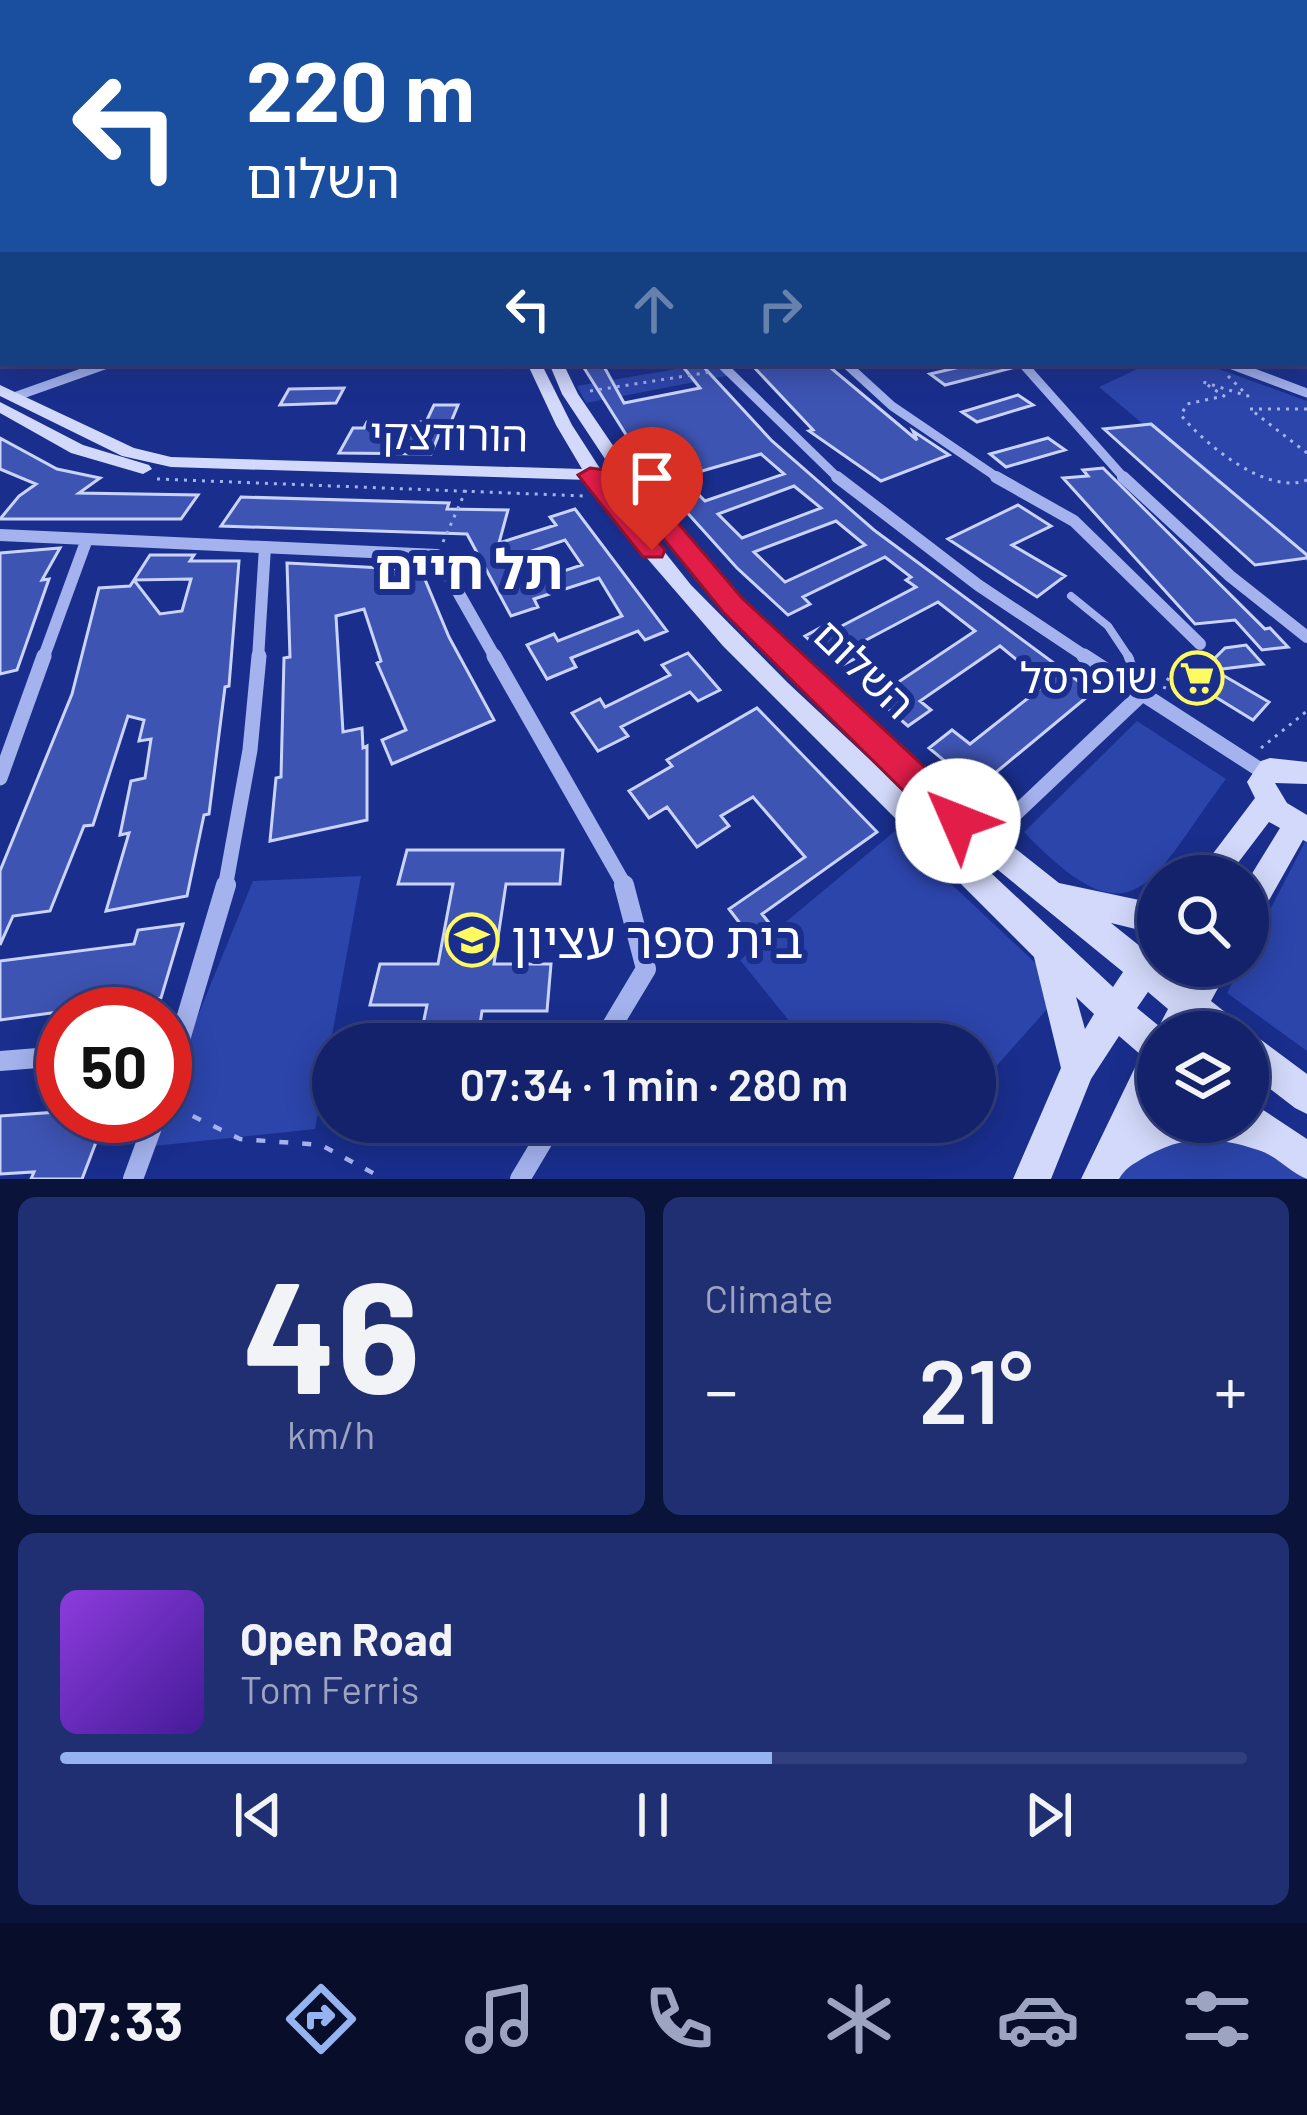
<!DOCTYPE html>
<meta charset="utf-8">
<style>
:root{--surface:#13226a;--page:#202f72;--text:#f1f3f6;--muted:#9da4c1;--line:#323f7e;--accent:#95b2f1}
body{margin:0;font-family:Barlow,"Noto Sans Hebrew",sans-serif;background:var(--page);color:var(--text);height:100vh;display:flex;flex-direction:column;font-size:45px;white-space:nowrap}
*{box-sizing:border-box;margin:0}
p{font-size:39px;color:var(--muted)}
.icon{flex:none;width:66px;height:66px;fill:none;stroke:currentColor;stroke-width:2;stroke-linecap:round;stroke-linejoin:round}
.map{position:relative;height:1179px;overflow:hidden}
.sheet{display:flex;flex-direction:column;gap:18px;padding:18px;background:#0a133a;flex:1}
.sheet>*{flex:none}
.top-card{position:absolute;left:0px;top:0px;width:1308px;height:366px;box-shadow:0 6px 30px #0003,0 0 0 3px var(--line);background:#1a4fa0;color:#fff;overflow:hidden}
.tools{position:absolute;left:1137px;top:855px;display:grid;gap:24px}
.tools a{display:grid;place-items:center;width:132px;height:132px;border-radius:50%;background:var(--surface);box-shadow:0 6px 30px #0003,0 0 0 3px var(--line);font-size:60px}
.speed{position:absolute;left:36px;top:987px;display:flex;gap:24px;font-size:60px;font-weight:700;text-align:center}
.speed>*{display:grid;place-content:center;width:156px;height:156px;border-radius:50%;background:var(--surface);box-shadow:0 6px 30px #0003,0 0 0 3px var(--line);line-height:1}
.speed .limit{border:18px solid #d22;background:#fff;color:#111}
.pin{position:absolute;display:grid;place-items:center;width:102px;height:102px;color:#fff;margin:-123px -51px;border-radius:50% 50% 50% 0;rotate:-45deg;box-shadow:0 0 12px #0007}
.pin .icon{rotate:45deg}
.me{position:absolute;width:132px;margin:-66px;rotate:314deg;stroke-linejoin:round;filter:drop-shadow(0 0 9px #0008)}
.turn{display:flex;align-items:center;gap:42px;height:252px;padding:0 48px;font-size:54px}
.turn .icon{width:156px;height:156px;stroke-width:2.5}
.turn b{display:block;font-size:84px;line-height:102px}
.lanes{display:flex;align-items:center;height:114px;padding:0 48px;background:#0003;justify-content:center;gap:60px;direction:ltr}
.lanes .off{opacity:.35}
.big{font-size:90px;font-weight:600;line-height:1.1}
.sheet .tile{flex:1;display:flex;flex-direction:column;justify-content:center;gap:18px;min-width:0;padding:0 42px;border-radius:18px;background:var(--page)}
.sheet .dial{align-items:center;gap:0}
.dial b{font-size:156px;line-height:1}
.song{display:flex;align-items:center;gap:36px}
.cover{width:144px;height:144px;border-radius:18px;background:linear-gradient(135deg,hsl(270 70% 55%),hsl(260 70% 35%))}
.played{height:12px;border-radius:6px;background:linear-gradient(90deg,var(--accent) 60%,var(--line) 60%)}
.keys{display:flex;justify-content:space-around;direction:ltr}
.heat{display:flex;justify-content:space-between;align-items:center;font-size:66px;direction:ltr}
.sheet .tiles{flex:1;display:grid;gap:18px;grid-template-columns:1fr 1fr}
.tile:last-child{grid-column:span 2}
.trip{position:absolute;left:312px;top:1023px;width:684px;height:120px;border-radius:60px;background:var(--surface);box-shadow:0 6px 30px #0003,0 0 0 3px var(--line);font-weight:600;line-height:120px;text-align:center}
.dock{display:flex;height:192px;justify-content:space-around;align-items:center;background:#080e2a;color:var(--muted)}
.dock .icon{width:84px;height:84px}
.dock .on{color:var(--accent)}
.dock b{font-size:54px;color:var(--text)}
.map>svg:first-child{display:block}
</style>
<div class="map">
<svg width="1307" height="1179" viewBox="0 0 1307 1179">
<rect width="100%" height="100%" fill="#192e8d"/>
<path fill="#2c45ab" d="M 711,363 L 720,363 L 731,375 L 586,403 L 577,386 Z
M 1150,363 L 1202,363 L 1307,401 L 1307,562 L 1099,387 Z
M 1137,721 L 1226,779 C 1150,879 1137,950 1024,832 Z
M 895,831 L 1064,990 L 975,1090 L 975,1044 L 818,1044 L 799,1033 L 740,960 Z
M 1307,838 L 1307,1051 L 1227,993 L 1241,966 L 1248,966 L 1248,953 Z
M 361,876 L 315,1129 L 144,1147 L 165,1116 L 165,1096 L 253,881 Z
M 1158,1056 L 1158,1122 L 1248,1122 L 1307,1179 L 1100,1179 Z"/>
<path fill="#3e54b3" stroke="#cad4fa" stroke-width="3" fill-rule="evenodd" d="M 581,363 L 602,363 L 624,403 L 700,388 L 680,363 L 700,363 L 772,441 L 874,530 L 1093,692 L 977,788 L 929,748 L 952,730 L 970,744 L 1046,684 L 1000,646 L 920,701 L 931,710 L 908,726 L 867,691 L 889,677 L 897,683 L 975,631 L 938,602 L 853,647 L 862,655 L 839,667 L 805,636 L 827,624 L 834,630 L 916,587 L 906,580 L 911,577 L 885,557 L 803,597 L 810,604 L 788,615 L 737,568 L 647,468 ZM 761,454 L 784,474 L 705,501 L 681,477 ZM 794,486 L 821,508 L 742,538 L 718,514 ZM 836,521 L 865,545 L 785,582 L 754,552 Z
M 750,363 L 825,363 L 917,440 L 913,431 L 949,455 L 881,481 L 809,431 L 813,430 Z
M 977,363 L 1011,363 L 1012,368 L 945,385 L 930,374 Z
M 344,388 L 336,403 L 280,405 L 289,389 Z
M 1018,395 L 1033,405 L 977,422 L 962,412 Z
M 434,405 L 458,405 L 451,422 L 444,422 L 431,454 L 339,453 L 353,428 L 364,428 L 367,422 L 426,422 Z
M 1151,424 L 1307,555 L 1307,558 L 1255,565 L 1104,429 Z
M 0,438 L 57,469 L 100,478 L 79,493 L 198,495 L 181,519 L 0,519 L 19,496 L 36,484 L 0,469 Z
M 1048,438 L 1065,450 L 1006,467 L 990,454 Z
M 1103,468 L 1265,629 L 1270,628 L 1288,647 L 1262,650 L 1235,620 L 1195,624 L 1063,478 L 1088,476 L 1083,470 Z
M 241,497 L 449,503 L 447,509 L 508,510 L 499,543 L 556,525 L 550,517 L 575,509 L 667,631 L 645,640 L 638,631 L 571,658 L 576,667 L 547,679 L 527,645 L 554,634 L 558,641 L 622,616 L 599,578 L 534,599 L 538,607 L 511,616 L 467,534 L 221,526 ZM 565,540 L 582,565 L 524,584 L 511,558 Z
M 1018,505 L 1051,526 L 1012,545 L 1065,576 L 1037,597 L 948,539 Z
M 60,548 L 42,580 L 49,579 L 17,670 L 0,674 L 0,553 Z
M 150,555 L 194,555 L 190,561 L 239,561 L 229,686 L 225,687 L 209,814 L 204,815 L 187,896 L 106,911 L 129,833 L 120,835 L 131,781 L 145,778 L 151,739 L 139,741 L 144,720 L 128,716 L 93,825 L 84,826 L 50,911 L 13,916 L 0,945 L 0,871 L 72,694 L 99,588 L 130,586 L 134,580 L 160,614 L 182,611 L 191,579 L 134,580 Z
M 287,563 L 421,570 L 449,637 L 494,720 L 392,764 L 382,740 L 406,730 L 377,663 L 381,661 L 364,609 L 336,616 L 343,732 L 362,728 L 363,748 L 367,746 L 367,820 L 270,841 L 276,778 L 281,777 L 284,658 L 290,657 Z
M 1246,645 L 1263,664 L 1214,670 L 1269,702 L 1253,720 L 1191,682 L 1225,648 Z
M 688,653 L 720,690 L 698,701 L 690,692 L 621,727 L 628,736 L 598,751 L 572,713 L 600,699 L 605,707 L 670,675 L 662,665 Z
M 757,708 L 877,832 L 762,914 L 770,924 L 751,938 L 729,909 L 805,857 L 753,797 L 721,816 L 729,826 L 697,847 L 667,807 L 649,818 L 629,791 L 672,766 L 667,760 Z
M 407,850 L 563,850 L 560,884 L 506,884 L 494,964 L 551,964 L 547,1011 L 482,1011 L 477,1044 L 419,1044 L 427,1005 L 370,1005 L 380,964 L 438,964 L 453,884 L 398,884 Z
M 183,924 L 161,998 L 0,1020 L 0,961 L 134,944 L 138,930 Z
M 59,1112 L 58,1116 L 106,1116 L 82,1179 L 31,1179 L 34,1172 L 0,1174 L 0,1116 Z"/>
<g fill="none" stroke-linecap="round" stroke-linejoin="round">
<path stroke="#a4b3ee" stroke-width="3" stroke-dasharray="3 6" stroke-linecap="butt" d="M 1228,376 L 1248,396 L 1203,382 L 1224,396 L 1187,404 L 1181,415 C 1204,444 1268,496 1307,480
M 590,391 L 711,372
M 1307,409 L 1250,409 L 1307,453
M 157,479 L 585,496
M 443,542 L 466,490
M 1164,689 L 1170,674 L 1190,654
M 1261,748 L 1307,711"/>
<path stroke="#a4b3ee" stroke-width="4.5" stroke-dasharray="9 14" stroke-linecap="butt" d="M 172,1106 L 240,1139 L 321,1145 L 384,1179"/>
<path stroke="#a4b3ee" stroke-width="8" d="M 1071,596 L 1108,626 L 1130,659"/>
<path stroke="#a4b3ee" stroke-width="9" d="M 1128,656 L 1142,692"/>
<path stroke="#a4b3ee" stroke-width="9" d="M 720,363 L 840,480
M 845,363 L 892,406 L 1001,480
M 1022,363 L 1126,480
M 1227,363 L 1307,393
M 14,397 L 110,363"/>
<path stroke="#a4b3ee" stroke-width="12" d="M 837,477 L 978,585 L 1089,659
M 996,477 L 1074,521 L 1200,644
M 1123,477 L 1230,576 L 1307,637
M 0,535 L 437,555 L 496,659
M 43,659 L 87,539
M 258,659 L 265,547"/>
<path stroke="#a4b3ee" stroke-width="15" d="M 494,656 L 626,888
M 1084,656 L 1265,773
M 0,778 L 44,656
M 1015,814 L 1143,693
M 225,888 L 250,750 L 259,656"/>
<path stroke="#a4b3ee" stroke-width="20" d="M 601,1044 L 646,969 L 624,885
M 0,1061 L 63,1056
M 165,1090 L 226,885
M 133,1179 L 156,1116
M 520,1179 L 554,1122"/>
<path fill="#d2d9fa" fill-rule="evenodd" d="M 1305,242 L 1307,242 L 1307,249 L 1305,249 Z
M 527,363 L 541,363 L 572,425 L 608,481 L 691,585 L 788,683 L 1113,987 L 1123,972 L 949,830 L 725,610 L 621,483 L 562,394 L 549,363 L 563,363 L 578,394 L 633,475 L 741,600 L 969,812 L 1059,883 L 1158,904 L 1158,966 L 1165,966 L 1186,982 L 1196,966 L 1230,966 L 1211,1001 L 1235,1020 L 1240,1032 L 1194,1029 L 1158,1032 L 1158,1094 L 1149,1113 L 1158,1110 L 1158,1122 L 1248,1122 L 1248,1100 L 1307,1139 L 1307,1179 C 1289,1172 1276,1155 1258,1150 C 1212,1135 1181,1135 1140,1160 C 1130,1166 1125,1169 1119,1179 L 1081,1179 L 1141,1055 L 1119,1036 L 1091,1079 L 1051,1179 L 1013,1179 L 1061,1068 L 1034,957 L 723,646 L 633,542 L 589,480 L 171,467 L 122,456 L 0,396 L 0,385 L 134,448 L 171,457 L 582,469 L 556,425 ZM 1111,923 L 1156,934 L 1147,937 L 1141,947 ZM 1148,992 L 1168,1009 L 1159,1026 L 1137,1008 ZM 1076,997 L 1094,1014 L 1085,1029 Z
M 0,402 L 83,445 L 149,465 L 152,469 L 143,474 L 71,453 L 0,413 Z
M 1270,758 L 1307,762 L 1307,784 L 1275,783 L 1287,803 L 1307,815 L 1307,842 L 1303,840 L 1259,918 L 1248,923 L 1248,880 L 1280,828 L 1269,822 L 1228,876 L 1196,876 L 1255,798 L 1247,782 L 1261,761 Z
M 1248,1034 L 1260,1039 L 1307,1074 L 1307,1114 L 1295,1108 L 1248,1072 Z"/>
</g>
<linearGradient id="sky" x2="0" y2="1"><stop stop-color="#0e194e"/><stop offset="0.58" stop-color="#384c9a"/><stop offset="1" stop-color="#384c9a" stop-opacity="0"/></linearGradient>
<rect width="1307" height="394" fill="url(#sky)"/>
<path fill="#e11d48" stroke="#92132f" stroke-width="3" d="M 590,468 L 636,474 L 742,598 L 971,810 L 976,821 L 971,833 L 958,837 L 946,833 L 723,612 L 620,485 L 610,484 L 665,550 L 662,557 L 643,557 L 578,475 Z"/>
<defs>
<g id="supermarket-ring" transform="scale(2.7)"><circle r="9.5" fill="#192e8d" stroke="#fff962" stroke-width="1.5"/><path d="M-6-5.5h2.5l.6 2H6L4.5 2H-2.5L-4.4-4H-6ZM-1.5 3.2a1.3 1.3 0 1 0 .1 0ZM3 3.2a1.3 1.3 0 1 0 .1 0Z" fill="#fff962"/></g>
<g id="school-ring" transform="scale(2.7)"><circle r="9.5" fill="#192e8d" stroke="#fff962" stroke-width="1.5"/><path d="M0-5L7-2L0 1L-7-2ZM-4 1L0 2.5L4 1V4Q0 6-4 4Z" fill="#fff962"/></g>
</defs>
<g fill-rule="evenodd">
<use href="#supermarket-ring" x="1197" y="678"/>
<use href="#school-ring" x="472" y="940"/>
</g>
<g text-anchor="middle" stroke-width="12" stroke-linejoin="round" paint-order="stroke">
<g font-size="42" fill="#fff" stroke="#192e8d">
<text transform="translate(449 435) rotate(1)" y="15">הורודצקי</text>
<text transform="translate(864 669) rotate(44)" y="15">השלום</text>
</g>
<g font-size="42" fill="#fff" stroke="#192e8d" text-anchor="end">
<text x="1158" y="693">שופרסל</text>
</g>
<g font-size="51" fill="#fff" stroke="#192e8d" text-anchor="start">
<text x="511" y="958">בית ספר עציון</text>
</g>
<g font-size="54" font-weight="bold" fill="#fff" stroke="#192e8d">
<text x="469" y="589">תל חיים</text>
</g>
</g>
</svg>
<div class="tools">
<a><svg class="icon" aria-label="search" viewBox="0 0 24 24"><circle cx="10" cy="10" r="6"/><path d="M15 15l6 6"/></svg></a>
<a><svg class="icon" aria-label="layers" viewBox="0 0 24 24"><path d="M12 4l9 5-9 5-9-5zM3 14l9 5 9-5"/></svg></a>
</div>
<div class="speed"><div class="limit">50</div></div>
<div class="pin" style="left:652px;top:550px;background:#d93025"><svg class="icon" aria-label="arrive" viewBox="0 0 24 24"><path d="M6 21V4h12l-3 4 3 4H6"/></svg></div>
<svg class="me" style="left:958px;top:821px" viewBox="-20 -20 40 40"><circle r="19" fill="#fff"/><path d="M0-13L10 11 0 6-10 11z" fill="#e11d48"/></svg>
<div class="trip">07:34 · 1 min · 280 m</div>
<div class="top-card">
<div class="turn"><svg class="icon" aria-label="left" viewBox="0 0 24 24"><path d="M17 20v-9H6M10 6l-5 5 5 5"/></svg><div><b>220 m</b>השלום</div></div>
<div class="lanes"><svg class="icon" aria-label="left" viewBox="0 0 24 24"><path d="M17 20v-9H6M10 6l-5 5 5 5"/></svg><svg class="icon off" aria-label="ahead" viewBox="0 0 24 24"><path d="M12 20V5M6 11l6-6 6 6"/></svg><svg class="icon off" aria-label="right" viewBox="0 0 24 24"><path d="M7 20v-9h11M14 6l5 5-5 5"/></svg></div>
</div>
</div>
<section class="sheet">
<div class="tiles">
<div class="tile dial"><b>46</b><p>km/h</p></div>
<div class="tile"><p>Climate</p>
<div class="heat"><a>−</a><b class="big">21°</b><a>+</a></div>
</div>
<div class="tile">
<div class="song"><i class="cover"></i><div><b>Open Road</b><p>Tom Ferris</p></div></div>
<div class="played"></div>
<div class="keys"><svg class="icon" aria-label="previous" viewBox="0 0 24 24"><path d="M18 5L8 12l10 7zM5 5v14"/></svg><svg class="icon" aria-label="pause" viewBox="0 0 24 24"><path d="M8 5v14M16 5v14"/></svg><svg class="icon" aria-label="next" viewBox="0 0 24 24"><path d="M6 5l10 7-10 7zM19 5v14"/></svg></div>
</div>
</div>
</section>
<nav class="dock">
<b>07:33</b>
<svg class="icon on" aria-label="directions" viewBox="0 0 24 24"><path d="M12 3l9 9-9 9-9-9zM9 14v-3h6M13 9l2 2-2 2"/></svg>
<svg class="icon" aria-label="music" viewBox="0 0 24 24"><path d="M9 18V5l10-2v13"/><circle cx="6" cy="18" r="3"/><circle cx="16" cy="16" r="3"/></svg>
<svg class="icon" aria-label="phone" viewBox="0 0 24 24"><path d="M5 4h4l2 5-3 2q2 4 5 5l2-3 5 2v4C11 20 4 13 5 4z"/></svg>
<svg class="icon" aria-label="climate" viewBox="0 0 24 24"><path d="M12 3v18M4 7l16 10M4 17L20 7"/></svg>
<svg class="icon" aria-label="car" viewBox="0 0 24 24"><path d="M5 17H2v-5l4-1 3-4h7l3 4 3 1v5h-3M9 17h6M6 11h13"/><circle cx="7" cy="17" r="2"/><circle cx="17" cy="17" r="2"/></svg>
<svg class="icon" aria-label="filters" viewBox="0 0 24 24"><path d="M4 7h16M4 17h16"/><circle cx="9" cy="7" r="2"/><circle cx="15" cy="17" r="2"/></svg>
</nav>
